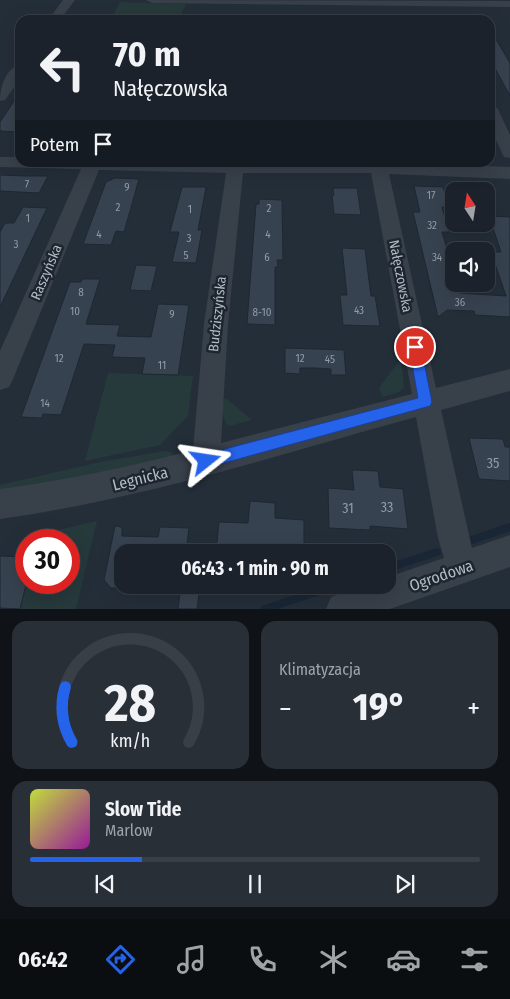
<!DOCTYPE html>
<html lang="pl">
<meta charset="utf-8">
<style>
:root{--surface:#1b222b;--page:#282f37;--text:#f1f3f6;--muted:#a0a4a9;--line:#393f47;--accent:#2563eb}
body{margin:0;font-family:"Fira Sans Condensed",sans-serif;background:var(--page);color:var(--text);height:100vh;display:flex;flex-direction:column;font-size:19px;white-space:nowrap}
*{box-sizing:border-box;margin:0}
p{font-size:16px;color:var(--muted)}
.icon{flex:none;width:28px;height:28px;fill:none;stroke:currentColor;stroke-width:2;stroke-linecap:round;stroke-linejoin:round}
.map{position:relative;height:609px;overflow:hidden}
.panel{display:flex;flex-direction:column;gap:12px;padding:12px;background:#0f1318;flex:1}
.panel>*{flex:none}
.hud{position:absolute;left:15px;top:15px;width:480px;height:152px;border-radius:15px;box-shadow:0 5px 20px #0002,0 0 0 1px var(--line);background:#1b222b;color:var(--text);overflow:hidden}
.needle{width:32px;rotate:348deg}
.fabs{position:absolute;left:445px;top:182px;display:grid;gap:10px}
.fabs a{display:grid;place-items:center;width:50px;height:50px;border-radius:10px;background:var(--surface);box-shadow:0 5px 20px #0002,0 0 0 1px var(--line);font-size:25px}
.speed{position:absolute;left:15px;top:529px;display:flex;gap:10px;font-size:25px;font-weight:700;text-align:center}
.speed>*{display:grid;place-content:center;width:65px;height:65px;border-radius:50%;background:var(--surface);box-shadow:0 5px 20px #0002,0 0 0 1px var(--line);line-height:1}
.speed .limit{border:8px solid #d22;background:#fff;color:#111}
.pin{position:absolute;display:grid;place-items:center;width:42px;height:42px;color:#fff;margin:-21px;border:2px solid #fff;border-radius:50%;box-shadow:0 1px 5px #0007}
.me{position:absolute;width:55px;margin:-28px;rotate:75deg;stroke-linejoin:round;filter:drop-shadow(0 0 4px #0008)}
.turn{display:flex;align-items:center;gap:18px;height:105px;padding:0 15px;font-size:22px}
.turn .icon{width:65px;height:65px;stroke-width:2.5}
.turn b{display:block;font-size:35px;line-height:42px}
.then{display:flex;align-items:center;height:48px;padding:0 15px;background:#0003;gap:10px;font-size:19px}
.big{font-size:38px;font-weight:700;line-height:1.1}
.panel .widget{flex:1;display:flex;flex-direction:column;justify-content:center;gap:8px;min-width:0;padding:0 18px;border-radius:15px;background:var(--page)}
.panel .dial{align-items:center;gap:0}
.dial svg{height:130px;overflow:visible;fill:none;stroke:var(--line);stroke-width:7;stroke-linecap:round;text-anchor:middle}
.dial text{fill:var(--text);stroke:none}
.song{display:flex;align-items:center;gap:15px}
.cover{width:60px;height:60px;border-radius:8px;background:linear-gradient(135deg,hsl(70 70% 55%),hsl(300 70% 35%))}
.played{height:5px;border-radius:2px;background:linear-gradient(90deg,var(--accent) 25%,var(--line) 25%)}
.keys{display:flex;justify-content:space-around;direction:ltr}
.heat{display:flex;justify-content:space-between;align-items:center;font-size:28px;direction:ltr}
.panel .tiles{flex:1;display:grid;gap:12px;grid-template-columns:1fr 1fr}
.widget:last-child{grid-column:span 2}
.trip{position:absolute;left:114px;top:544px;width:282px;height:50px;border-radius:15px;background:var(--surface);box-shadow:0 5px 20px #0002,0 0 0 1px var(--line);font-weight:700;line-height:50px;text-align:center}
.tabs{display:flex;height:80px;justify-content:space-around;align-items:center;background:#0b0e11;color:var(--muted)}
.tabs .icon{width:35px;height:35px}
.tabs .selected{color:var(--accent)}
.tabs b{font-size:22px;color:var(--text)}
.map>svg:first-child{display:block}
</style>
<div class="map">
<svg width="510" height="609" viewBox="0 0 510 609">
<rect width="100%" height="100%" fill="#242e39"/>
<path fill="#26393b" d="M 120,2 L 186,4 L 178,20 L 111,20 Z
M 401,358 L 404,387 L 399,392 L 383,397 L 379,388 Z
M 108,373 L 193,376 L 188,416 L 160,445 L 85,461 Z
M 223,399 L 227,399 L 252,420 L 229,426 C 221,420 223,408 223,399 Z
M 165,451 L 171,452 L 174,459 L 0,491 L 0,485 L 100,462 Z
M 97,521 L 76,609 L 19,609 L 27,583 L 69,582 L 69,540 L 39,540 L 40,534 Z"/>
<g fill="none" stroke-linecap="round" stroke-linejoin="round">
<path stroke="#192636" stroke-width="8" d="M 469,541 L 510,527
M 388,568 L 437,552
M 265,609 L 337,585"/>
</g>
<path fill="#374250" stroke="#1f2731" d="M 490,29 L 510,63 L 510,96 L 490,59 Z
M 20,92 L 20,132 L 0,131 L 0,122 Z
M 0,175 L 26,176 L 48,176 L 39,193 L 0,191 Z
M 115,178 L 139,179 L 124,232 L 116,231 L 111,245 L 83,244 L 106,182 Z
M 414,186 L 443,187 L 449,207 L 442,207 L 449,232 L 442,232 L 454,272 L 454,284 L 457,284 L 460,293 L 506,296 L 491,252 L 501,252 L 489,216 L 510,217 L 510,317 L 475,315 L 474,311 L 447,310 L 438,317 L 413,212 L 420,212 Z
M 182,187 L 206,187 L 198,230 L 202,230 L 196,263 L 172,262 L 179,232 L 170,232 Z
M 333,188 L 357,188 L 361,215 L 334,214 L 332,195 L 334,195 Z
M 259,199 L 282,200 L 283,260 L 277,260 L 278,267 L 275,267 L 275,325 L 247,324 L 256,204 L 259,204 Z
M 23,207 L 47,208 L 0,307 L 0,232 L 5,223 L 14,223 Z
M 342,248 L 365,249 L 371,296 L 375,296 L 380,326 L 343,325 L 340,295 L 347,295 Z
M 136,265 L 157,266 L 151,291 L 130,290 Z
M 82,279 L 100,279 L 86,324 L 120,325 L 117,336 L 151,337 L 158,304 L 189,305 L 178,375 L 142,374 L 145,358 L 112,357 L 115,345 L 84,344 L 61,415 L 43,414 L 42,418 L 21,417 L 70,282 L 81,282 Z
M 285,348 L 344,350 L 346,375 L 331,375 L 331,369 L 315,368 L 300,368 L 300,374 L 285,373 Z
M 469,438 L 503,439 L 505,447 L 510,447 L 510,481 L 479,479 Z
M 352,470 L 378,471 L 380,487 L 403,489 L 408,529 L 370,526 L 370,530 L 329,528 L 328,488 L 354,490 Z
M 250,501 L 275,503 L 275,518 L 304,520 L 304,552 L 216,552 L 219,522 L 248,523 Z
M 115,526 L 122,527 L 122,536 L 158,537 L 160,527 L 189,528 L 186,552 L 122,552 L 122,588 L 111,588 L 104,580 Z
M 0,556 L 26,557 L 26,585 L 20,609 L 0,608 Z
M 180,593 L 199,594 L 197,609 L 178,609 Z"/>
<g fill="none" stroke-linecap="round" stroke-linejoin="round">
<path fill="#38404a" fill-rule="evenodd" d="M 63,0 L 75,0 L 60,20 L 48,20 Z
M 146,0 L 510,1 L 510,7 L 152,3 Z
M 20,65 L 20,79 L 5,100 L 0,101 C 0,89 5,68 20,65 Z
M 490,104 L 495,106 L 498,109 L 510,135 L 510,158 L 504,157 L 502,153 L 490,127 Z
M 0,157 L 20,157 L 20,162 L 386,162 L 510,167 L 510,179 L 389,174 L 436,388 L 510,369 L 510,391 L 441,410 L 472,548 L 510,535 L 510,567 L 390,609 L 326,609 L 331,597 L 364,585 L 388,585 L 388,577 L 444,558 L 438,538 L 416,417 C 278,455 142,499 0,519 L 0,489 C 66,480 129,467 193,450 L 204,324 L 226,173 L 99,170 L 13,379 L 9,387 L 0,390 L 0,351 L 81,169 L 0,167 ZM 243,173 L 371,173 L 412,394 L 221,443 L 228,324 Z"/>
</g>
<path fill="#2563eb" stroke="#184099" d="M 415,342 L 419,344 L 421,347 L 432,402 L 430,406 L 206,468 L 201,466 L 199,461 L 201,456 L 206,454 L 418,398 L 409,347 L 411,344 Z"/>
<g text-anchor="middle" stroke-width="5" stroke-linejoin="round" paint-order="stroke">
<g font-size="11" fill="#929ba6">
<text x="27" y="188">7</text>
<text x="127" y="191">9</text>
<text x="431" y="199">17</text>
<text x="118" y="211">2</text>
<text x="269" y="212">2</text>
<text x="190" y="213">1</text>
<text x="28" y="222">1</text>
<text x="432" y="229">32</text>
<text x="99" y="238">4</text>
<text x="268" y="238">4</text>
<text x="189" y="242">3</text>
<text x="16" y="248">3</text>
<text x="186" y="259">5</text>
<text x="267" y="261">6</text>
<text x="437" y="261">34</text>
<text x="81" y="296">8</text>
<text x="460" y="306">36</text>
<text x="359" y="314">43</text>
<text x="75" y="315">10</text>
<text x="262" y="316">8-10</text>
<text x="172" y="318">9</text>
<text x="59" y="362">12</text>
<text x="300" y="362">12</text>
<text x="330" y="363">45</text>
<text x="162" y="369">11</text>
<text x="45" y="407">14</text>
</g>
<g font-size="14" fill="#b3bbc6" stroke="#1d252f">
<text transform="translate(46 272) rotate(-67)" y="5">Raszyńska</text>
<text transform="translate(401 276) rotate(79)" y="5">Nałęczowska</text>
<text transform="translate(217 314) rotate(-84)" y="5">Budziszyńska</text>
</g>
<g font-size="14" fill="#929ba6">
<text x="493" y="468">35</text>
<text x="387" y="512">33</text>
<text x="348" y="513">31</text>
</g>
<g font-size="16" fill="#b3bbc6" stroke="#1d252f">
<text transform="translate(140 478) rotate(-14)" y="6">Legnicka</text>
<text transform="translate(441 575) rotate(-19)" y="6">Ogrodowa</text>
</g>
</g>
</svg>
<div class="fabs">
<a><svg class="needle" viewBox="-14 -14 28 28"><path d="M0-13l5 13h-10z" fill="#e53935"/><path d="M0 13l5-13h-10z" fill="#a0a4a9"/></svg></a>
<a><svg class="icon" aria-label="sound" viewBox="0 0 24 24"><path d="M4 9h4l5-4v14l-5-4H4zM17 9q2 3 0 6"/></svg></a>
</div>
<div class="speed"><div class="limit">30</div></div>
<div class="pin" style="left:415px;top:347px;background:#d93025"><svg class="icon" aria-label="arrive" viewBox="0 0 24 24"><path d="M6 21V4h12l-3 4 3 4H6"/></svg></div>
<svg class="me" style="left:206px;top:461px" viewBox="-20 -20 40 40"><path d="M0-17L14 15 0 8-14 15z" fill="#2563eb" stroke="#fff" stroke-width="4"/></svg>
<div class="trip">06:43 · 1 min · 90 m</div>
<div class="hud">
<div class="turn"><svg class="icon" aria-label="left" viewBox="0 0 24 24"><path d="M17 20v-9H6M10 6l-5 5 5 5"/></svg><div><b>70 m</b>Nałęczowska</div></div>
<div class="then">Potem<svg class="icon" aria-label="arrive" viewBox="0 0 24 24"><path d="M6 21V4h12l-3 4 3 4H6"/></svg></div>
</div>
</div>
<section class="panel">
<div class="tiles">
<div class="widget dial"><svg viewBox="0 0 100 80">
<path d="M14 69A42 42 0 1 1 86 69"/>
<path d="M14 69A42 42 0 0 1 10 35" stroke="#2563eb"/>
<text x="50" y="56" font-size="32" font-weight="700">28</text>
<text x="50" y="72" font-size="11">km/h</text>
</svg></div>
<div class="widget"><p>Klimatyzacja</p>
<div class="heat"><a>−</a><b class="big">19°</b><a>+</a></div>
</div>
<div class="widget">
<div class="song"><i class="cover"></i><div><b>Slow Tide</b><p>Marlow</p></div></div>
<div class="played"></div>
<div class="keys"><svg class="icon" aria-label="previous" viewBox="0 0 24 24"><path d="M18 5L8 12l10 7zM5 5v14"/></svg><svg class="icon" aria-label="pause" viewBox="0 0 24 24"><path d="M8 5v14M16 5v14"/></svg><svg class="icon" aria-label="next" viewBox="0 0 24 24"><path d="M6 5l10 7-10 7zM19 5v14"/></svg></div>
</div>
</div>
</section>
<nav class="tabs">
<b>06:42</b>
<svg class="icon selected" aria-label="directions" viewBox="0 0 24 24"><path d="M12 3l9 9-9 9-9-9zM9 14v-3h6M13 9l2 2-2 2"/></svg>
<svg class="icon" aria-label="music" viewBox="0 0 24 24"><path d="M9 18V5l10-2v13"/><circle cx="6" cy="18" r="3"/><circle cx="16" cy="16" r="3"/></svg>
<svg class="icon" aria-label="phone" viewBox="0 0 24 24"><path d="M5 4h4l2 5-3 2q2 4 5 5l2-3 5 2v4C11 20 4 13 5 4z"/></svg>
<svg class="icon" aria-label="climate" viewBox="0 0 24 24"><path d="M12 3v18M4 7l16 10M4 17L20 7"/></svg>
<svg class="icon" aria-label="car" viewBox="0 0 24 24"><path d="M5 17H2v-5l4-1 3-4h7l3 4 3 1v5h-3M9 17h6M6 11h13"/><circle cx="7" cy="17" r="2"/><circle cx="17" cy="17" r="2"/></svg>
<svg class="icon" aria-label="filters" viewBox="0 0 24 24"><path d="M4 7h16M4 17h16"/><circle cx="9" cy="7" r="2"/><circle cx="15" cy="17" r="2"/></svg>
</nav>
